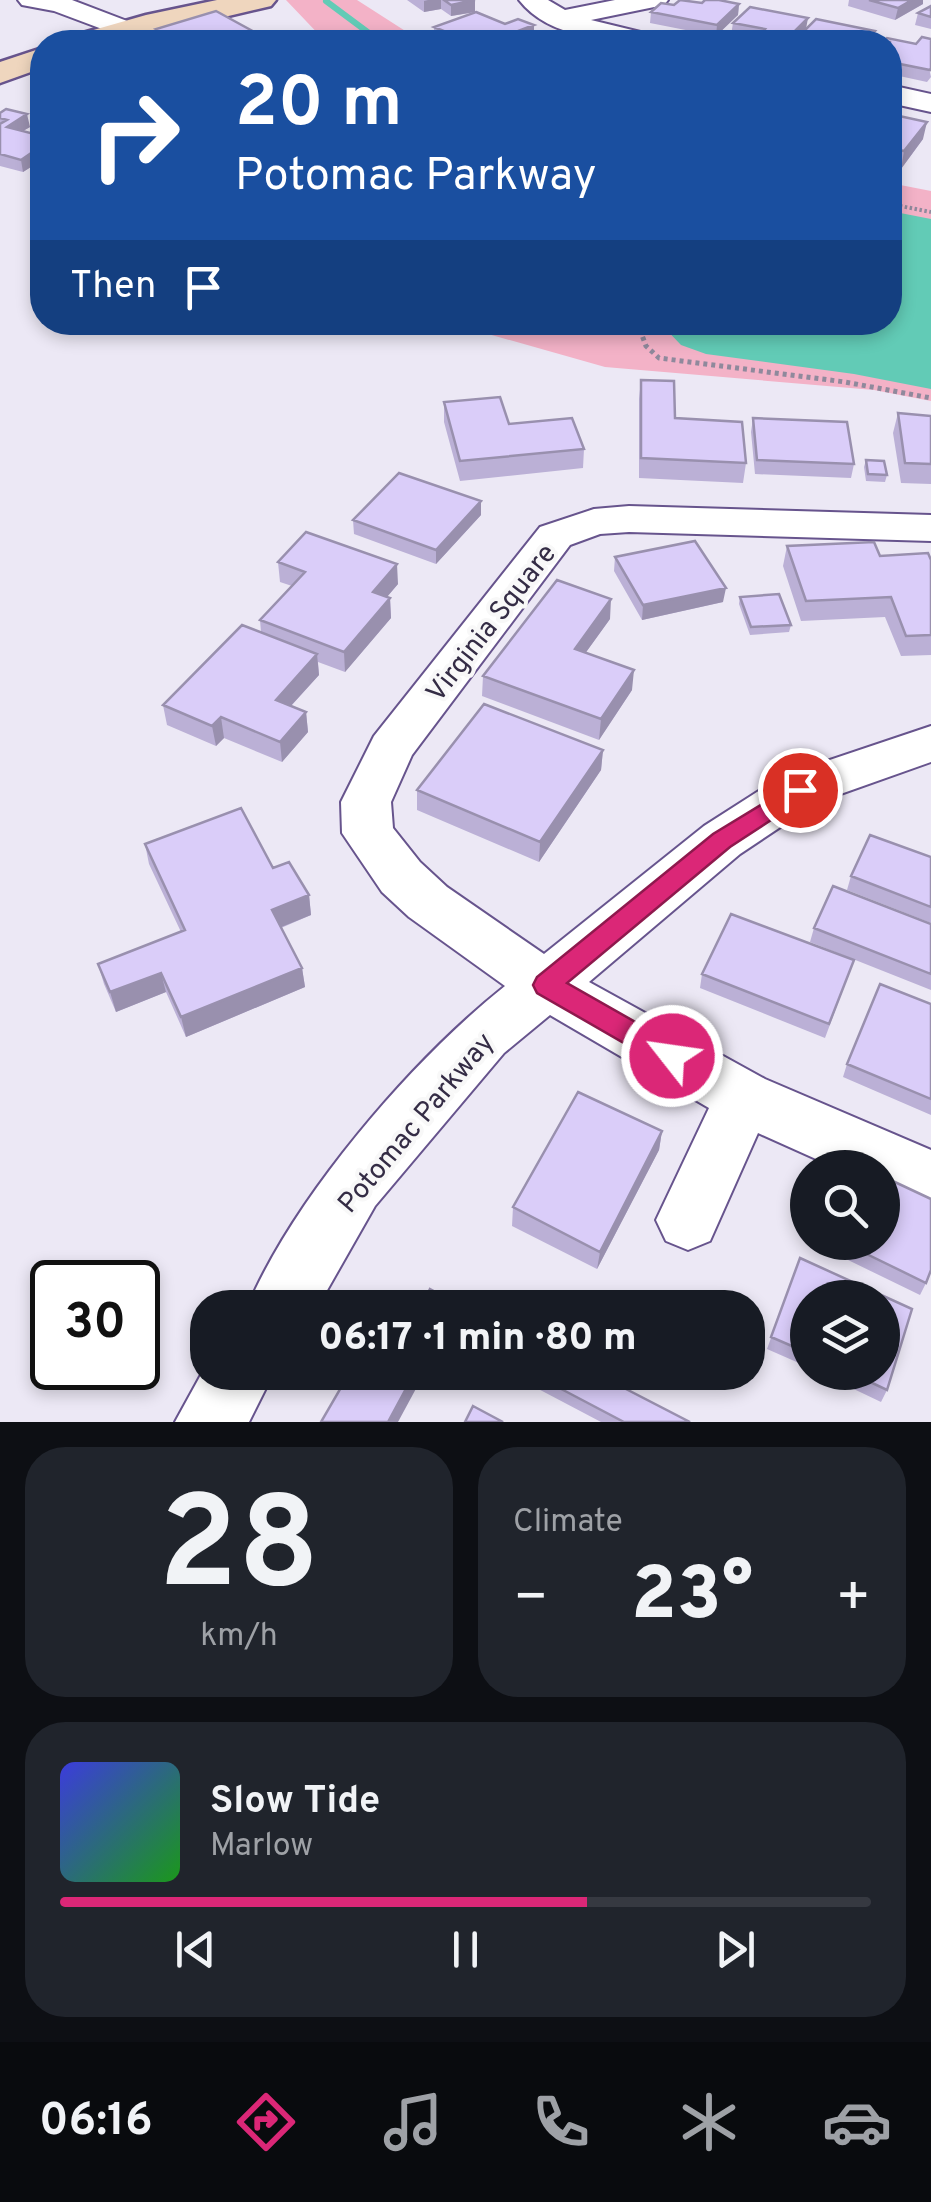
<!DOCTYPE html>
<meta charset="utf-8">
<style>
:root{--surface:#171b24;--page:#20242c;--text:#f1f3f6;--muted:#9ea1a6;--line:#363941;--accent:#db2777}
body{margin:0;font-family:Overpass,sans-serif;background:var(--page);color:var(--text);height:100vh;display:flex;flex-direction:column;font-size:38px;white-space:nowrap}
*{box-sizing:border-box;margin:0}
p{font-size:32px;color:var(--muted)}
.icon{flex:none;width:55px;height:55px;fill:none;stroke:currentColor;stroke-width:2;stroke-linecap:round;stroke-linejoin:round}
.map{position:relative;height:1422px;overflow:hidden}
.side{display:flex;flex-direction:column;gap:25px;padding:25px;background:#0d0f14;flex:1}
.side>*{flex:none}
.banner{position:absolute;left:30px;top:30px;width:872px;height:305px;border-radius:40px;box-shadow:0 5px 15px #0003;background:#1a4fa0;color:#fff;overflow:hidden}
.buttons{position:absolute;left:790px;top:1150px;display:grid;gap:20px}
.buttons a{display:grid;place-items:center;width:110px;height:110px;border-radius:50%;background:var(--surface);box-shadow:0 5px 15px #0003;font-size:50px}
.speed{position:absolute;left:30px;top:1260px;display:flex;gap:20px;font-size:50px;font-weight:700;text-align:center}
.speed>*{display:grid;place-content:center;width:130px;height:130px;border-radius:50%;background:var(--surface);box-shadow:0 5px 15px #0003;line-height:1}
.speed .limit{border:5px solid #111;border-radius:15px;background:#fff;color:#111}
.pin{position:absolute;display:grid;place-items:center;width:85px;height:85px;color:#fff;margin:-42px;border:5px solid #fff;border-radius:50%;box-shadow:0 2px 10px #0007}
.me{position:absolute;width:110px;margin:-55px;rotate:300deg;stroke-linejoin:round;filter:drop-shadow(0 0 8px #0008)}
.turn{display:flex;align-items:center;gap:35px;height:210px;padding:0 40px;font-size:45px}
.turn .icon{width:130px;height:130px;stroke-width:2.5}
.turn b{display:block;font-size:70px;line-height:85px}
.then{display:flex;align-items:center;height:95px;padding:0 40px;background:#0003;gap:20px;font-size:38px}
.big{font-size:75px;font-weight:800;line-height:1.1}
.side .card{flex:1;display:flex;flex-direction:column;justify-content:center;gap:15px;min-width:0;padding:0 35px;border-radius:40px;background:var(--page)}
.side .dial{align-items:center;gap:0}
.dial b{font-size:130px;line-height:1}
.song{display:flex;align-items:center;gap:30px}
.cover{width:120px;height:120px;border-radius:15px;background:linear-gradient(135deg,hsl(240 70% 55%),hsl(120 70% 35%))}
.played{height:10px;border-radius:5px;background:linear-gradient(90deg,var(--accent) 65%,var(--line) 65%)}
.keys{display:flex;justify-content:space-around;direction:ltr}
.heat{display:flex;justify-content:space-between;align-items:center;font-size:55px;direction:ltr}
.side .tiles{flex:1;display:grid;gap:25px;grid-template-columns:1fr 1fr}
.card:last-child{grid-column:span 2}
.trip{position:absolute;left:190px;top:1290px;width:575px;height:100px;border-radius:40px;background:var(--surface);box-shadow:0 5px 15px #0003;font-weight:800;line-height:100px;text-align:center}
.tab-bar{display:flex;height:160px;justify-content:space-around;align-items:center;background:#090b0e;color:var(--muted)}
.tab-bar .icon{width:70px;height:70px}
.tab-bar .current{color:var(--accent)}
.tab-bar b{font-size:45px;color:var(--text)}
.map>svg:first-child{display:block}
</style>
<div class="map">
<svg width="931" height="1422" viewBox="0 0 931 1422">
<rect width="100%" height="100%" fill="#ece8f5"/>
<path fill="#f3b2c7" d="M 286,0 L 357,0 L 410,34 L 399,37 L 410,42 L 326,42 Z
M 890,183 L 931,191 L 931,401 L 874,390 L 605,367 L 481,332 L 466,323 L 890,322 Z"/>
<path fill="#62cbb6" d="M 890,211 L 931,219 L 931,389 L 854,374 L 706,354 L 681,345 L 660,323 L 890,322 Z"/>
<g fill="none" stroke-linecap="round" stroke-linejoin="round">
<path stroke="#62cbb6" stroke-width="6" d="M 326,1 L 381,42"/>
<g stroke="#67548d" stroke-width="4">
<path id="street" d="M 18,0 L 72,0 L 135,24 L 139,30 L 126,38 L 54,11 L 22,5 Z
M 519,0 L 548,0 L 565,10 L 615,0 L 668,0 L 664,5 L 591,20 L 657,36 L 660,42 C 614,42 550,40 519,0 Z
M 890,85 L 931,94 L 931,112 L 890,103 Z
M 629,506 L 931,515 L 931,541 L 629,532 L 600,534 L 570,545 L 412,755 L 391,802 L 393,828 L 420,862 L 447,887 L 544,954 L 704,826 L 782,776 L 931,726 L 931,762 L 818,802 L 740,854 L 589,982 L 765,1079 L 931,1150 L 931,1209 L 882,1188 L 882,1168 L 836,1168 L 758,1133 L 710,1241 L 688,1250 L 666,1241 L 656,1220 L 709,1108 L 550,1015 L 504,1053 L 375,1206 L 317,1308 L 247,1308 C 294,1197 411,1061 505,986 L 409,917 L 382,892 L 342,833 L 341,802 L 374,736 L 540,527 L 594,509 Z
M 208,1362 L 208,1372 L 274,1372 L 249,1422 L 175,1422 Z"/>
</g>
<g stroke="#67548d" stroke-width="5">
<path id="secondary" d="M 217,0 L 276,0 L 271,6 L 118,42 L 71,42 L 76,35 L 146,15 Z
M 42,48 L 42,68 L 0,83 L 0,62 Z"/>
</g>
<path stroke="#8f899c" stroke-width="4" stroke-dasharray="2.5 2.5" stroke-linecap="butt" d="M 890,204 L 931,212"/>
<path stroke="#8f899c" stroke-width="5" stroke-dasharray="4 4" stroke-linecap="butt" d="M 637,322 L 646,346 L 659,358 L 845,382 L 931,398"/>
<use href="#street" fill="#fff" fill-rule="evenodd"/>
<use href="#secondary" fill="#efd6be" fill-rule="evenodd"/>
</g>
<path fill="#bbb0d6" d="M 407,0 L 475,0 L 475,12 L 451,16 L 441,9 L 424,12 Z
M 849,0 L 923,0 L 923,4 L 895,20 L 848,6 Z
M 702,3 L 739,4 L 738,15 L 716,36 L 650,23 L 651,12 L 674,5 Z
M 931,6 L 931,29 L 915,25 L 918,13 Z
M 816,19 L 872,42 L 757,42 L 757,40 L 731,35 L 733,23 L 806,29 Z
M 505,24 L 534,37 L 519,42 L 443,42 L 434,38 L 434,27 Z
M 156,29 L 259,42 L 158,42 Z
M 922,37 L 931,77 L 927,82 L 890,74 L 890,42 L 916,44 Z
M 0,113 L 30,127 L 23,131 L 30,133 L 42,125 L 42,160 L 23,172 L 0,166 Z
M 890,114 L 923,139 L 901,169 L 890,167 Z
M 641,380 L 675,418 L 746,463 L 743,483 L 639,478 L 639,399 Z
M 444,402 L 584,449 L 583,468 L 460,481 L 444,422 Z
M 898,413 L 931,416 L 931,484 L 901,483 L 893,433 Z
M 753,418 L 854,464 L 851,478 L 755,474 L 751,432 Z
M 866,460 L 887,475 L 885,482 L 866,481 L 864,467 Z
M 481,501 L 481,515 L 436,564 L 354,534 L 353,520 Z
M 787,546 L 931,560 L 931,655 L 901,656 L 885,617 L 801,621 L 783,566 Z
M 615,557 L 723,602 L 642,620 L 614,571 Z
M 278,562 L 398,584 L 387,597 L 390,598 L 391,618 L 345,672 L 318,662 L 319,675 L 291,706 L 306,712 L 308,732 L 282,762 L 224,738 L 216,746 L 167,725 L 163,705 L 261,632 L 260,620 L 292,586 L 280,582 Z
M 740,597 L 791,625 L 789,632 L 750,635 L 739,604 Z
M 610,619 L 586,652 L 632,690 L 599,740 L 482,696 L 483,676 Z
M 603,750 L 601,770 L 539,862 L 417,810 L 417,790 Z
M 145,844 L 273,868 L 309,895 L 311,915 L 281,928 L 302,968 L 305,987 L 186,1037 L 166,992 L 116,1012 L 104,984 L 98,964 L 181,932 L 149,864 Z
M 931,857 L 931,923 L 847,890 L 851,876 Z
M 931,924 L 931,990 L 810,942 L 814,928 Z
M 854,960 L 825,1038 L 700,988 L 702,974 Z
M 931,1004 L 931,1115 L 843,1077 L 847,1064 Z
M 662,1131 L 659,1150 L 597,1269 L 512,1226 L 513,1207 Z
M 808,1217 L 808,1241 L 800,1237 Z
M 811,1242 L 882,1242 L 926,1283 L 920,1295 Z
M 800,1258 L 912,1309 L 887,1390 L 881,1402 L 818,1372 L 882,1372 L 882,1298 L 808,1298 L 808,1367 L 767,1349 Z
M 506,1372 L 593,1372 L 690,1422 L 601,1422 Z"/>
<path fill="#9990ae" d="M 428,0 L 441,0 L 441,9 L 424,12 L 424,1 Z
M 475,0 L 475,12 L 451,16 L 451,5 Z
M 912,0 L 923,0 L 923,4 L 895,20 L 898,8 Z
M 739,4 L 738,15 L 716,36 L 717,25 Z
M 808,18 L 806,29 L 793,42 L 784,42 Z
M 534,25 L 534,37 L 519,42 L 489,42 Z
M 875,31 L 872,42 L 866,42 L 866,40 Z
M 258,34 L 259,42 L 231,42 Z
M 27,114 L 30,127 L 9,139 L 7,127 Z
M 927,122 L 923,139 L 901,169 L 904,151 Z
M 40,147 L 42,160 L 23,172 L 21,160 Z
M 481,501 L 481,515 L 436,564 L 436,550 Z
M 397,564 L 398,584 L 374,612 L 373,592 Z
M 726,588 L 723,602 L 642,620 L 643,605 Z
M 390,598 L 391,618 L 345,672 L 344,652 Z
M 611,599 L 610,619 L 574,669 L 575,649 Z
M 317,654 L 319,675 L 278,720 L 276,700 Z
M 634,670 L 632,690 L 599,740 L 601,719 Z
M 306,712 L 308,732 L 282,762 L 280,742 Z
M 221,717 L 224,738 L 216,746 L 212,726 Z
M 603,750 L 601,770 L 539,862 L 540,842 Z
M 309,895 L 311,915 L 274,930 L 272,910 Z
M 302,968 L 305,987 L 186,1037 L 181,1017 Z
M 161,973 L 166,992 L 116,1012 L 110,992 Z
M 662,1131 L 659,1150 L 597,1269 L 600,1252 Z
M 415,1372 L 425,1372 L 398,1422 L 388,1422 Z"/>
<path fill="#dacdf9" stroke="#9990ae" stroke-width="2.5" d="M 444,0 L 475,0 L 451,5 Z
M 680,0 L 702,3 L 705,0 L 719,0 L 739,4 L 717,25 L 651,12 L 661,3 L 674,5 Z
M 869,0 L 912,0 L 898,8 Z
M 931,6 L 931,17 L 918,13 Z
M 750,7 L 808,18 L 784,42 L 758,37 L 765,29 L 733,23 Z
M 216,11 L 258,34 L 231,42 L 179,42 L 156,29 Z
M 476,12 L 505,24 L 518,19 L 534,25 L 489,42 L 470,42 L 434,27 Z
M 816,19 L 875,31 L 866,40 L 853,37 L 849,42 L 793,42 Z
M 558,36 L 584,42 L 549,42 Z
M 922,37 L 931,39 L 931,68 L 930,70 L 890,62 L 890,42 L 883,42 L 887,38 L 916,44 Z
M 283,39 L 296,42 L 276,42 Z
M 6,109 L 27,114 L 7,127 L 30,133 L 42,125 L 42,148 L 40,147 L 21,160 L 0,154 L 0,124 L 7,120 L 0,118 L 0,113 Z
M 890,114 L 927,122 L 904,151 L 890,148 Z
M 641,380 L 674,381 L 675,418 L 742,422 L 746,463 L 641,458 Z
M 500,397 L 509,424 L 572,418 L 584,449 L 460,461 L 444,402 Z
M 898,413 L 931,416 L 931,464 L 905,463 Z
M 753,418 L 847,422 L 854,464 L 757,460 Z
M 866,460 L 884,461 L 887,475 L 868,474 Z
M 399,473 L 481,501 L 436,550 L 353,520 Z
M 306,532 L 397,564 L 373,592 L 390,598 L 344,652 L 260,620 L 305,572 L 278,562 Z
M 695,541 L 726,588 L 643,605 L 615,557 Z
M 874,542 L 880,556 L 928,553 L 931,560 L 931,635 L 906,636 L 891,597 L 806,601 L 787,546 Z
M 557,580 L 611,599 L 575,649 L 634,670 L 601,719 L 483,676 Z
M 779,594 L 791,625 L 751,627 L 740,597 Z
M 242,625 L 317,654 L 276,700 L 306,712 L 280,742 L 221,717 L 212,726 L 163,705 Z
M 484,704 L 603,750 L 540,842 L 417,790 Z
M 241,808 L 273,868 L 289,862 L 309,895 L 272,910 L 302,968 L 181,1017 L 161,973 L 110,992 L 98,964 L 185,930 L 145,844 Z
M 870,835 L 931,857 L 931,907 L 851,876 Z
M 833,886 L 931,924 L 931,974 L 814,928 Z
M 731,914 L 854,960 L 829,1024 L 702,974 Z
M 880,984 L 931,1004 L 931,1099 L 847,1064 Z
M 578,1092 L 662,1131 L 600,1252 L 513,1207 Z
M 834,1154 L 863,1168 L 829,1168 Z
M 882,1176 L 931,1199 L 931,1270 L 926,1283 L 842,1242 L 882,1242 Z
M 800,1258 L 912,1309 L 887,1390 L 849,1372 L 882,1372 L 882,1298 L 808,1298 L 808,1353 L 771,1337 Z
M 430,1289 L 465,1308 L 420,1308 Z
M 350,1372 L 415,1372 L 388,1422 L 321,1422 Z
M 529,1372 L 593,1372 L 690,1422 L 624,1422 Z
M 473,1406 L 503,1422 L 465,1422 Z"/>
<path fill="#db2777" stroke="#8e194d" stroke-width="2.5" d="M 800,781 L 811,790 L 808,796 L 730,847 L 567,983 L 681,1048 L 685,1056 L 681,1065 L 672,1068 L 662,1065 L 537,993 L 533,985 L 537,977 L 713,834 Z"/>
<g text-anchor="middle" stroke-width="8" stroke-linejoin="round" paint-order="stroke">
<g font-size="28" fill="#342c45" stroke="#f8f8f8">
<text transform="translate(490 622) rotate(-52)" y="10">Virginia Square</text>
<text transform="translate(415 1122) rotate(-50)" y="10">Potomac Parkway</text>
</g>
</g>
</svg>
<div class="buttons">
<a><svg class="icon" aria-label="search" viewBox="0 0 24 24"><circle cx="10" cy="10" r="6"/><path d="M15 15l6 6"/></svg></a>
<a><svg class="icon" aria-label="layers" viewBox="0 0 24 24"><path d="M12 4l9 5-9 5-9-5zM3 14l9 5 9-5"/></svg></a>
</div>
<div class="speed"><div class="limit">30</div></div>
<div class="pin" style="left:800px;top:790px;background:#d93025"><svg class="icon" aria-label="arrive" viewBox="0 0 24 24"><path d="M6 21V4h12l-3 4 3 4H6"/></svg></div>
<svg class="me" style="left:672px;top:1056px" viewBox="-20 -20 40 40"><circle r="17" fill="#db2777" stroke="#fff" stroke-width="3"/><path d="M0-11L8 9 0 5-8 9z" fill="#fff"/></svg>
<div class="trip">06:17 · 1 min · 80 m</div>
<div class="banner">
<div class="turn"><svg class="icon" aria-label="right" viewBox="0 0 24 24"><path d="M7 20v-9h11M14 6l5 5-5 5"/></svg><div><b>20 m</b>Potomac Parkway</div></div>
<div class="then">Then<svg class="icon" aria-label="arrive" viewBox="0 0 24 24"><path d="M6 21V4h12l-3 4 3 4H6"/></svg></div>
</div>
</div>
<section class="side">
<div class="tiles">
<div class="card dial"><b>28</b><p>km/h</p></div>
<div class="card"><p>Climate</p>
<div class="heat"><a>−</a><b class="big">23°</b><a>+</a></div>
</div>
<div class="card">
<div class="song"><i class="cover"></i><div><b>Slow Tide</b><p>Marlow</p></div></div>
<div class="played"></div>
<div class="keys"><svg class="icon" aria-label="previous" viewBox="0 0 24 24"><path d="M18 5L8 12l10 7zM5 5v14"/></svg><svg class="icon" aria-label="pause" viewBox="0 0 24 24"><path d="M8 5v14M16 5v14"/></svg><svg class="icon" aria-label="next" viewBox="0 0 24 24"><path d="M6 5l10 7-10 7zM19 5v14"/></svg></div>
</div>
</div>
</section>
<nav class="tab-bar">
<b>06:16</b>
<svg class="icon current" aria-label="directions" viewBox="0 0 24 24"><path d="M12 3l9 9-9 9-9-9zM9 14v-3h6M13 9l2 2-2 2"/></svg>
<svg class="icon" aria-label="music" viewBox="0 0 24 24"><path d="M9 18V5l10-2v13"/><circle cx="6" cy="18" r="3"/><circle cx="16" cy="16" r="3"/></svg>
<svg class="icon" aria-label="phone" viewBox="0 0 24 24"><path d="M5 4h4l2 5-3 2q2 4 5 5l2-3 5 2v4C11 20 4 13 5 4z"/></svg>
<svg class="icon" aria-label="climate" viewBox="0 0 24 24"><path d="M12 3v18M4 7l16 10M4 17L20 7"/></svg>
<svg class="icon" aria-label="car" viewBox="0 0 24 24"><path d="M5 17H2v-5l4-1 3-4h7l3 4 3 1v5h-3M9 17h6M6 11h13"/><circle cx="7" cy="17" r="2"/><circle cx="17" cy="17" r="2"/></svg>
</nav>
